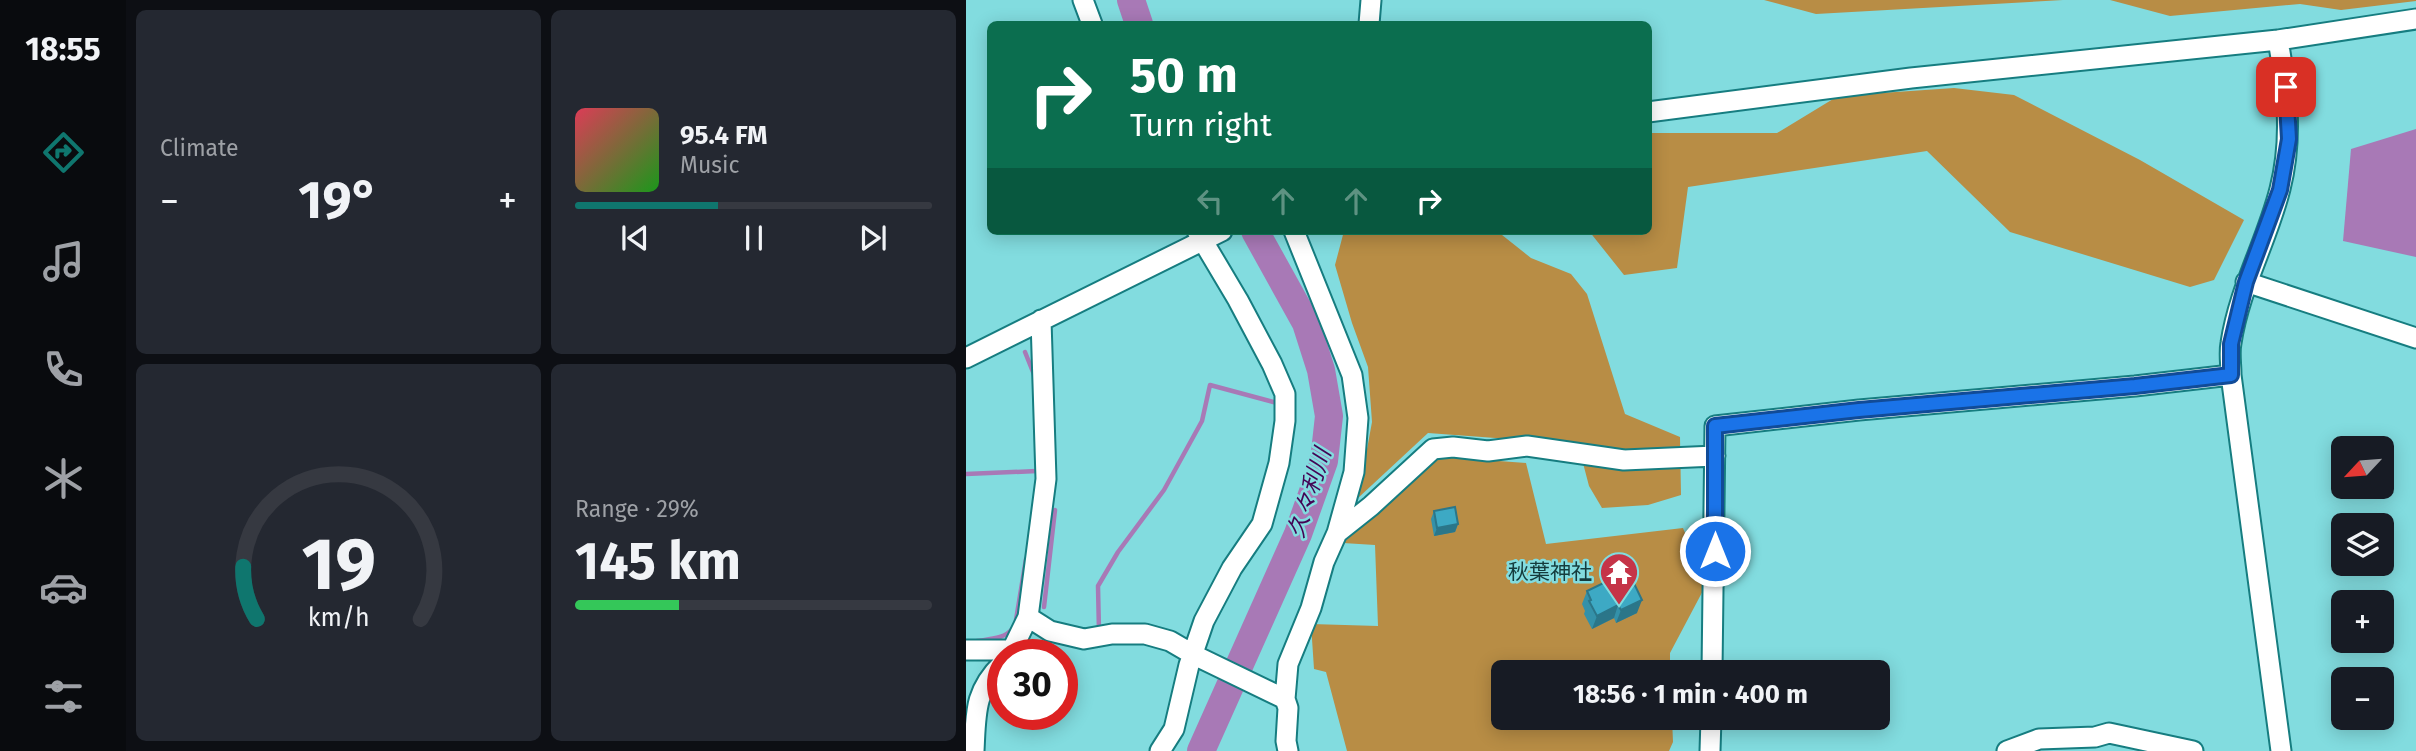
<!DOCTYPE html>
<meta charset="utf-8">
<style>
:root{--surface:#171b24;--page:#242831;--text:#f1f3f6;--muted:#9ea1a6;--line:#363941;--accent:#0f766e}
body{margin:0;font-family:"Fira Sans","Noto Sans JP",sans-serif;background:var(--page);color:var(--text);height:100vh;display:flex;flex-direction:column;font-size:26px;white-space:nowrap}
*{box-sizing:border-box;margin:0}
p{font-size:23px;color:var(--muted)}
.icon{flex:none;width:38px;height:38px;fill:none;stroke:currentColor;stroke-width:2;stroke-linecap:round;stroke-linejoin:round}
.map{position:relative;flex:1;overflow:hidden}
.panel{display:flex;flex-direction:column;gap:10px;padding:10px;background:#0d0f14;width:840px}
.panel>*{flex:none}
.top-card{position:absolute;left:21px;top:21px;width:665px;height:214px;border-radius:10px;box-shadow:0 4px 18px #0003;background:#0b6e4f;color:#fff;overflow:hidden}
.needle{width:46px;rotate:244deg}
.fabs{position:absolute;left:1365px;top:436px;display:grid;gap:14px}
.fabs a{display:grid;place-items:center;width:63px;height:63px;border-radius:10px;background:var(--surface);box-shadow:0 4px 18px #0003;font-size:35px}
.speed{position:absolute;left:21px;top:639px;display:flex;gap:14px;font-size:35px;font-weight:700;text-align:center}
.speed>*{display:grid;place-content:center;width:91px;height:91px;border-radius:50%;background:var(--surface);box-shadow:0 4px 18px #0003;line-height:1}
.speed .limit{border:10px solid #d22;background:#fff;color:#111}
.pin{position:absolute;display:grid;place-items:center;width:60px;height:60px;color:#fff;margin:-30px;border-radius:14px;box-shadow:0 4px 10px #0006}
.me{position:absolute;width:77px;margin:-38px;rotate:0deg;stroke-linejoin:round;filter:drop-shadow(0 0 5px #0008)}
.turn{display:flex;align-items:center;gap:24px;height:147px;padding:0 28px;font-size:32px}
.turn .icon{width:91px;height:91px;stroke-width:2.5}
.turn b{display:block;font-size:49px;line-height:60px}
.lanes{display:flex;align-items:center;height:66px;padding:0 28px;background:#0003;justify-content:center;gap:35px;direction:ltr}
.lanes .off{opacity:.35}
.big{font-size:52px;font-weight:700;line-height:1.1}
.panel .widget{flex:1;display:flex;flex-direction:column;justify-content:center;gap:10px;min-width:0;padding:0 24px;border-radius:10px;background:var(--page)}
.panel .dial{align-items:center;gap:0}
.dial svg{height:182px;overflow:visible;fill:none;stroke:var(--line);stroke-width:7;stroke-linecap:round;text-anchor:middle}
.dial text{fill:var(--text);stroke:none}
.song{display:flex;align-items:center;gap:21px}
.cover{width:84px;height:84px;border-radius:10px;background:linear-gradient(135deg,hsl(350 70% 55%),hsl(120 70% 35%))}
.played{height:7px;border-radius:4px;background:linear-gradient(90deg,var(--accent) 40%,var(--line) 40%)}
.keys{display:flex;justify-content:space-around;direction:ltr}
.heat{display:flex;justify-content:space-between;align-items:center;font-size:38px;direction:ltr}
.charge{height:10px;border-radius:5px;background:linear-gradient(90deg,#34c759 29%,var(--line) 0)}
.panel .tiles{flex:1;display:grid;gap:10px;grid-template-columns:repeat(2,1fr)}
.trip{position:absolute;left:525px;top:660px;width:399px;height:70px;border-radius:10px;background:var(--surface);box-shadow:0 4px 18px #0003;font-weight:700;line-height:70px;text-align:center}
main{display:flex;flex:1;min-height:0}
.tabs{display:flex;flex-direction:column;width:126px;justify-content:space-around;align-items:center;background:#090b0e;color:var(--muted)}
.tabs .icon{width:49px;height:49px}
.tabs .selected{color:var(--accent)}
.tabs b{font-size:32px;color:var(--text)}
.map>svg:first-child{display:block}
</style>
<main>
<nav class="tabs">
<b>18:55</b>
<svg class="icon selected" aria-label="directions" viewBox="0 0 24 24"><path d="M12 3l9 9-9 9-9-9zM9 14v-3h6M13 9l2 2-2 2"/></svg>
<svg class="icon" aria-label="music" viewBox="0 0 24 24"><path d="M9 18V5l10-2v13"/><circle cx="6" cy="18" r="3"/><circle cx="16" cy="16" r="3"/></svg>
<svg class="icon" aria-label="phone" viewBox="0 0 24 24"><path d="M5 4h4l2 5-3 2q2 4 5 5l2-3 5 2v4C11 20 4 13 5 4z"/></svg>
<svg class="icon" aria-label="climate" viewBox="0 0 24 24"><path d="M12 3v18M4 7l16 10M4 17L20 7"/></svg>
<svg class="icon" aria-label="car" viewBox="0 0 24 24"><path d="M5 17H2v-5l4-1 3-4h7l3 4 3 1v5h-3M9 17h6M6 11h13"/><circle cx="7" cy="17" r="2"/><circle cx="17" cy="17" r="2"/></svg>
<svg class="icon" aria-label="filters" viewBox="0 0 24 24"><path d="M4 7h16M4 17h16"/><circle cx="9" cy="7" r="2"/><circle cx="15" cy="17" r="2"/></svg>
</nav>
<section class="panel">
<div class="tiles">
<div class="widget"><p>Climate</p>
<div class="heat"><a>−</a><b class="big">19°</b><a>+</a></div>
</div>
<div class="widget">
<div class="song"><i class="cover"></i><div><b>95.4 FM</b><p>Music</p></div></div>
<div class="played"></div>
<div class="keys"><svg class="icon" aria-label="previous" viewBox="0 0 24 24"><path d="M18 5L8 12l10 7zM5 5v14"/></svg><svg class="icon" aria-label="pause" viewBox="0 0 24 24"><path d="M8 5v14M16 5v14"/></svg><svg class="icon" aria-label="next" viewBox="0 0 24 24"><path d="M6 5l10 7-10 7zM19 5v14"/></svg></div>
</div>
<div class="widget dial"><svg viewBox="0 0 100 80">
<path d="M14 69A42 42 0 1 1 86 69"/>
<path d="M14 69A42 42 0 0 1 8 46" stroke="#0f766e"/>
<text x="50" y="56" font-size="32" font-weight="700">19</text>
<text x="50" y="72" font-size="11">km/h</text>
</svg></div>
<div class="widget"><p>Range · 29%</p><b class="big">145 km</b><div class="charge"></div></div>
</div>
</section>
<div class="map">
<svg width="1450" height="751" viewBox="0 0 1450 751">
<rect width="100%" height="100%" fill="#82dcdf"/>
<path fill="#b88d45" d="M 798,0 L 1097,0 L 850,14 Z
M 1144,0 L 1450,0 L 1450,1 L 1375,10 L 1334,4 L 1204,16 Z
M 988,88 L 1048,95 L 1174,160 L 1278,220 L 1248,280 L 1224,287 L 1044,232 L 961,151 L 722,187 L 711,268 L 658,275 L 623,231 L 682,231 L 683,133 L 811,133 L 872,96 Z
M 378,231 L 531,231 L 565,258 L 605,274 L 621,294 L 659,414 L 714,437 L 715,495 L 682,505 L 636,508 L 623,486 L 612,444 L 462,433 L 392,498 L 406,422 L 402,367 L 386,323 L 369,265 Z
M 479,457 L 560,463 L 580,544 L 717,528 L 740,585 L 704,653 L 704,672 L 537,672 L 537,718 L 706,718 L 707,742 L 703,751 L 381,751 L 360,672 L 348,669 L 345,624 L 412,626 L 409,545 L 377,543 L 464,463 Z"/>
<path fill="#a879b6" d="M 1450,129 L 1450,257 L 1377,241 L 1385,149 Z"/>
<g fill="none" stroke-linecap="round" stroke-linejoin="round">
<path stroke="#a879b6" stroke-width="4.5" d="M 59,352 L 69,377
M 0,474 L 71,471
M 78,607 L 89,510
M 50,620 L 60,559
M 133,632 L 132,586 L 152,552 L 198,490 L 236,421 L 244,385 L 315,404
M 11,641 C 24,639 39,639 47,628"/>
<path stroke="#a879b6" stroke-width="28" d="M 165,0 L 173,24
M 235,751 L 332,534 L 358,461 L 363,416 L 355,370 L 340,323 L 289,231"/>
<g stroke="#167d80" stroke-width="23">
<path id="minor" d="M 117,0 L 126,24
M 403,24 L 405,0
M 1312,40 C 1321,92 1327,137 1314,189 C 1301,241 1273,289 1265,343 C 1263,353 1265,364 1265,375 L 1315,751
M 682,112 L 945,78 L 1312,40 L 1450,19
M 1280,282 L 1450,338
M 0,358 L 256,231
M 371,533 L 405,506 L 467,449 L 487,447 L 522,451 L 561,446 L 658,460 L 749,456
M 62,617 L 84,631 L 118,639 L 146,634 L 179,634 L 204,641 L 228,655 L 319,699
M 0,650 L 47,650
M 44,654 L 62,617 L 80,479 L 75,320
M 746,672 L 749,426 L 893,410 L 1169,386 L 1265,375
M 8,751 C 10,713 8,691 37,663
M 194,751 L 208,729 L 223,665 L 238,621 L 266,568 L 296,524 L 313,463 L 319,421 L 319,394 L 306,364 L 272,300 L 231,231
M 322,751 L 320,741 L 322,708 L 319,699 L 322,664 L 345,608 L 358,562 L 371,533 L 388,472 L 392,418 L 386,375 L 328,231
M 744,751 L 745,718
M 1041,751 L 1073,739 L 1129,737 L 1143,733 L 1227,751"/>
</g>
<use href="#minor" stroke="#fff" stroke-width="19"/>
</g>
<path fill="#3491a9" d="M 468,511 L 492,524 L 489,532 L 468,536 L 465,519 Z
M 621,591 L 671,613 L 650,623 L 648,618 L 626,629 L 618,614 L 619,611 L 616,604 Z"/>
<path fill="#2b7689" d="M 492,524 L 489,532 L 468,536 L 471,528 Z
M 676,600 L 671,613 L 650,623 L 655,610 Z
M 652,605 L 648,618 L 626,629 L 631,616 Z"/>
<path fill="#3da9c4" stroke="#2b7689" stroke-width="2" d="M 489,507 L 492,524 L 471,528 L 468,511 Z
M 662,571 L 676,600 L 655,610 L 652,605 L 631,616 L 623,601 L 625,600 L 621,591 Z"/>
<g fill="none" stroke-linecap="round" stroke-linejoin="round">
<g stroke="#114b97" stroke-width="18">
<path id="route" d="M 749,551 L 749,426 L 893,410 L 1169,386 L 1265,375 L 1265,344 L 1280,282 L 1314,190 L 1323,139 L 1320,87"/>
</g>
<use href="#route" stroke="#1a73e8" stroke-width="12"/>
</g>
<defs>
<g id="temple-pin" transform="scale(2.0125)"><path d="M0 17L-7.5 6A9.5 9.5 0 1 1 7.5 6Z" fill="#c53448" stroke="#82dcdf"/><path d="M0-6L5-2H3V0L6.5 2.5H4V6H1.5V3h-3V6H-4V2.5H-6.5L-3 0V-2H-5Z" fill="#fff"/></g>
</defs>
<g fill-rule="evenodd">
<use href="#temple-pin" x="653" y="572"/>
</g>
<g text-anchor="middle" stroke-width="5" stroke-linejoin="round" paint-order="stroke">
<g font-size="21" fill="#153b3c" stroke="#82dcdf" text-anchor="end">
<text x="626" y="579">秋葉神社</text>
</g>
<g font-size="23" font-style="italic" fill="#440454" stroke="#82dcdf">
<text transform="translate(343 493) rotate(-72)" y="8">久々利川</text>
</g>
</g>
</svg>
<div class="fabs">
<a><svg class="needle" viewBox="-14 -14 28 28"><path d="M0-13l5 13h-10z" fill="#e53935"/><path d="M0 13l5-13h-10z" fill="#9ea1a6"/></svg></a>
<a><svg class="icon" aria-label="layers" viewBox="0 0 24 24"><path d="M12 4l9 5-9 5-9-5zM3 14l9 5 9-5"/></svg></a>
<a>+</a>
<a>−</a>
</div>
<div class="speed"><div class="limit">30</div></div>
<div class="pin" style="left:1320px;top:87px;background:#d93025"><svg class="icon" aria-label="arrive" viewBox="0 0 24 24"><path d="M6 21V4h12l-3 4 3 4H6"/></svg></div>
<svg class="me" style="left:749px;top:551px" viewBox="-20 -20 40 40"><circle r="17" fill="#1a73e8" stroke="#fff" stroke-width="3"/><path d="M0-11L8 9 0 5-8 9z" fill="#fff"/></svg>
<div class="trip">18:56 · 1 min · 400 m</div>
<div class="top-card">
<div class="turn"><svg class="icon" aria-label="right" viewBox="0 0 24 24"><path d="M7 20v-9h11M14 6l5 5-5 5"/></svg><div><b>50 m</b>Turn right</div></div>
<div class="lanes"><svg class="icon off" aria-label="left" viewBox="0 0 24 24"><path d="M17 20v-9H6M10 6l-5 5 5 5"/></svg><svg class="icon off" aria-label="ahead" viewBox="0 0 24 24"><path d="M12 20V5M6 11l6-6 6 6"/></svg><svg class="icon off" aria-label="ahead" viewBox="0 0 24 24"><path d="M12 20V5M6 11l6-6 6 6"/></svg><svg class="icon" aria-label="right" viewBox="0 0 24 24"><path d="M7 20v-9h11M14 6l5 5-5 5"/></svg></div>
</div>
</div>
</main>
